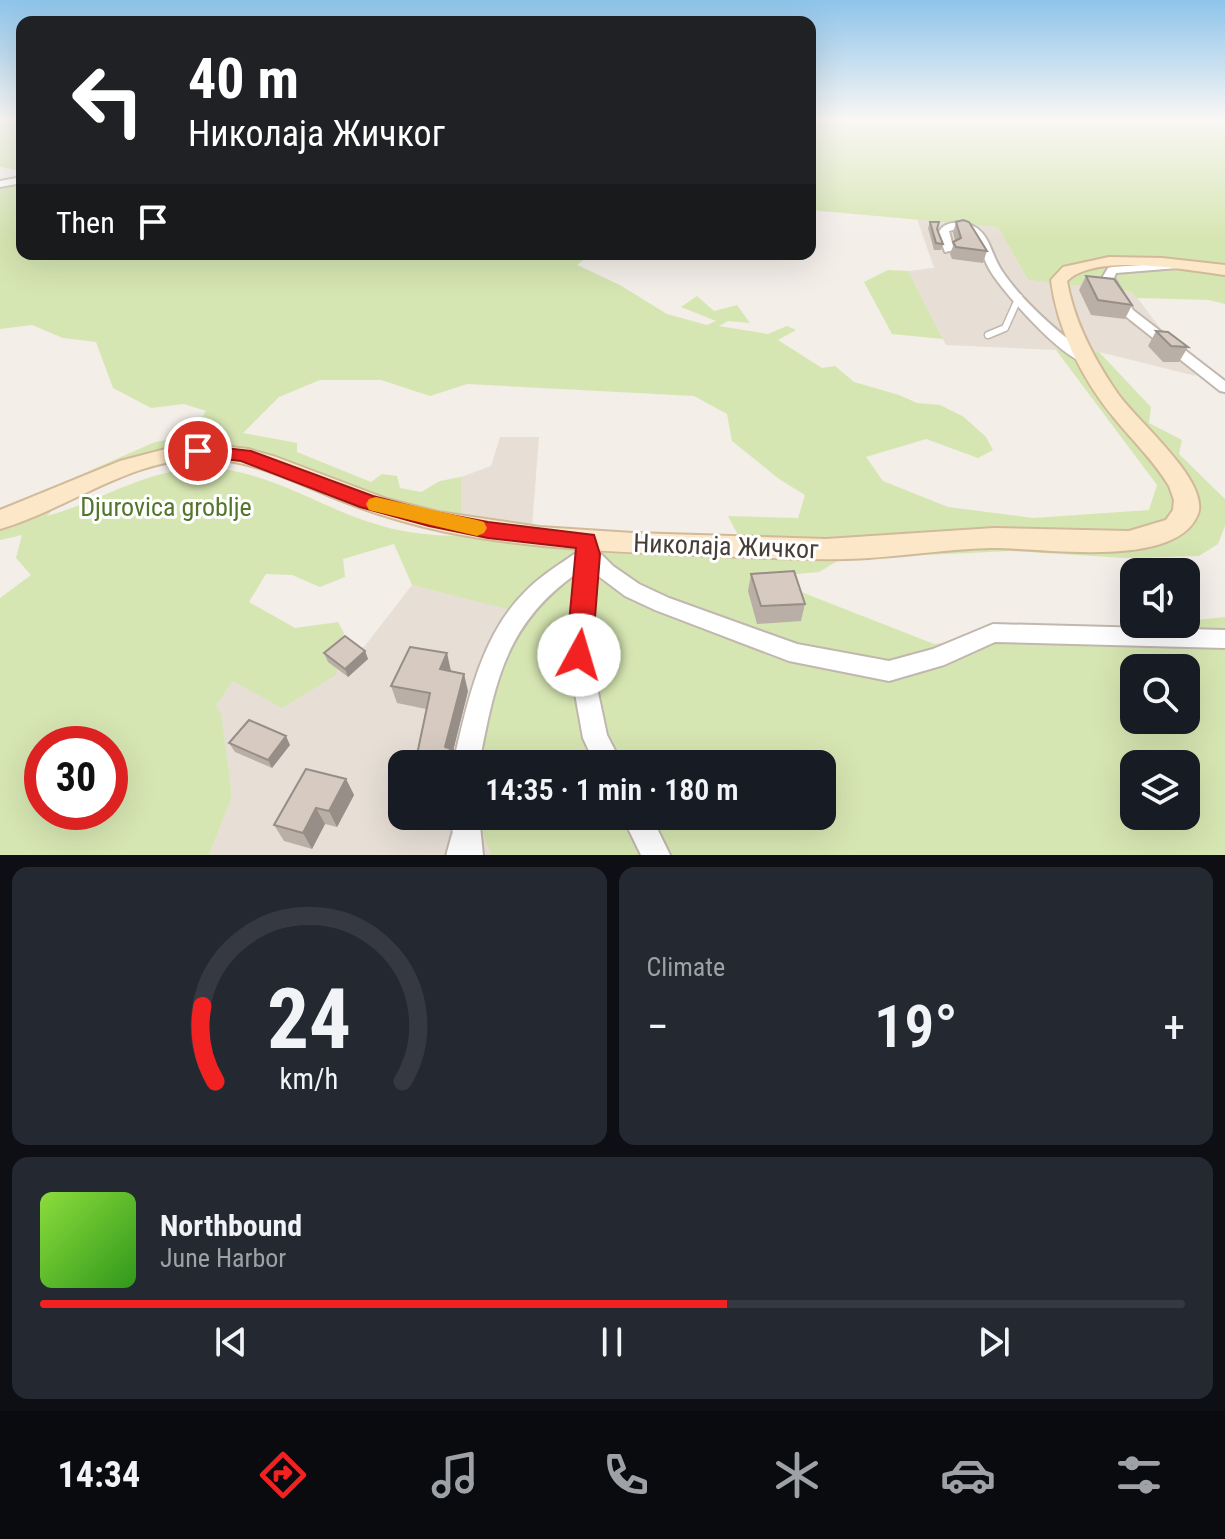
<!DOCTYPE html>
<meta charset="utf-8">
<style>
:root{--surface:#171b24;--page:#242831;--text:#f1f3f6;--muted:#9ea1a6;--line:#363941;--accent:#f12221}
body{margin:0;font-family:"Roboto Condensed",sans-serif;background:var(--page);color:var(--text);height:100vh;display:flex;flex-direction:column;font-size:30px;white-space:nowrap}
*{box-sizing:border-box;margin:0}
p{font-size:26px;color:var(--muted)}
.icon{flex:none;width:44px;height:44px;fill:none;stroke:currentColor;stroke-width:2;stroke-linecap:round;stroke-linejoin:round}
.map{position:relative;height:855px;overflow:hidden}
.drawer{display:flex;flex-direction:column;gap:12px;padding:12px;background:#0d0f14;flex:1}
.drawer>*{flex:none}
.guide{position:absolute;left:16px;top:16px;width:800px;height:244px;border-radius:16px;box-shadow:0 8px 32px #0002;background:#202124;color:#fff;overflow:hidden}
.buttons{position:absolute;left:1120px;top:558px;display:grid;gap:16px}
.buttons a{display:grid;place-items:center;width:80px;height:80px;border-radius:16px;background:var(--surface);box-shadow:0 8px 32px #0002;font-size:40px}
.speed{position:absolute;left:24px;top:726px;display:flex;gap:16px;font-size:40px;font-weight:700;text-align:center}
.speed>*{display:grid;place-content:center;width:104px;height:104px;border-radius:50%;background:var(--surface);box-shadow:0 8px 32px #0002;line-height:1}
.speed .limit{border:12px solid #d22;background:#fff;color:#111}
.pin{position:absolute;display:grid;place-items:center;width:68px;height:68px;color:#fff;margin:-34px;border:4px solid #fff;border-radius:50%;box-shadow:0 2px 8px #0007}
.me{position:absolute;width:88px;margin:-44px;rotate:6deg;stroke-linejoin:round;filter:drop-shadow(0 0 6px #0008)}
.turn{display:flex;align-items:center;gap:28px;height:168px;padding:0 40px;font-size:36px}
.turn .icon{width:104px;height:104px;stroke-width:2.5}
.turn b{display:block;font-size:56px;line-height:68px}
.then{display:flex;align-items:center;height:76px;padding:0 40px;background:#0003;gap:16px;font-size:30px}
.big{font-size:60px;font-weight:600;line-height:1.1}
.drawer .widget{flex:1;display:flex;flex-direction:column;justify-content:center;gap:12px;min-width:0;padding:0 28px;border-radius:16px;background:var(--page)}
.drawer .dial{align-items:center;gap:0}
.dial svg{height:208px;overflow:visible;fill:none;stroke:var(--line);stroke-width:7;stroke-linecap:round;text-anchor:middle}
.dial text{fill:var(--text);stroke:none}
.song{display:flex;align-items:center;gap:24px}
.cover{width:96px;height:96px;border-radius:12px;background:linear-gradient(135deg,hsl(90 70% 55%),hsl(110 70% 35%))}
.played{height:8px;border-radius:4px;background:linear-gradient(90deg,var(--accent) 60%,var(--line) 60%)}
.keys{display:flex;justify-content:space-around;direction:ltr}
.heat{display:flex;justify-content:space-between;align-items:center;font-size:44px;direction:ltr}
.drawer .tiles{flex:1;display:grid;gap:12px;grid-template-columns:1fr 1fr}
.widget:last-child{grid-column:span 2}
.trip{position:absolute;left:388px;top:750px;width:448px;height:80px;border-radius:16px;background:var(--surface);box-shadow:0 8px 32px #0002;font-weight:600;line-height:80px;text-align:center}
.menu{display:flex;height:128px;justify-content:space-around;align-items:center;background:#090b0e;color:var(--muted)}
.menu .icon{width:56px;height:56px}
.menu .on{color:var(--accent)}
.menu b{font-size:36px;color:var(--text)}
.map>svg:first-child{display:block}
</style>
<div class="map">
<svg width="1225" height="855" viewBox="0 0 1225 855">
<rect width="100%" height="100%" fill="#f3eee8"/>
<path fill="#e7dfd6" d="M 917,219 L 998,227 L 1028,280 L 1133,292 L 1196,376 L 1099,352 L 946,345 L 908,271 L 934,268 Z
M 500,437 L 539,437 L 532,527 L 461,517 L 461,477 L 491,466 Z
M 412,585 L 512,609 L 484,723 L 480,764 L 402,764 L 402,816 L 476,816 L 491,855 L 209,855 L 232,797 L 216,706 L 233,681 L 341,648 L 364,647 Z"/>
<path fill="#d6e6b2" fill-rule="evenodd" d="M 0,119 L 22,119 L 22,171 L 0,167 Z
M 810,119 L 1225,119 L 1225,304 L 1209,300 L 1137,298 L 1132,292 L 1028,280 L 998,227 L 810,210 Z
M 0,179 L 22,181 L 22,254 L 591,254 L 577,265 L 620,285 L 667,314 L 707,325 L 716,321 L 681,307 L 697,296 L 714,311 L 737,305 L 750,323 L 728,321 L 719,326 L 768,334 L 787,326 L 796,330 L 778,340 L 822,368 L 835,366 L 854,382 L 899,395 L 917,403 L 940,405 L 964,417 L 986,437 L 993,450 L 978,458 L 926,439 L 866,457 L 883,481 L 948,507 L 1033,518 L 1149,510 L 1157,485 L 1056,350 L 1099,352 L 1151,407 L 1149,423 L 1182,440 L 1179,454 L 1225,499 L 1225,526 L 1218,544 L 1199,556 L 1125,558 L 1011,551 L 841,559 L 819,572 L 763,577 L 934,644 L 1148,624 L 1186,624 L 1186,621 L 1225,617 L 1225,855 L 491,855 L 476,816 L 822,816 L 822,764 L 480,764 L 484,723 L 511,610 L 412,585 L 394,544 L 343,559 L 345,577 L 320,587 L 292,575 L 266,574 L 249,602 L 295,628 L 338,622 L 344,633 L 336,675 L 282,708 L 233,681 L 216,706 L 221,713 L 232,797 L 209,855 L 0,855 L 0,598 L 31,575 L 16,558 L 22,535 L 0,540 L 0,510 L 155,442 L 190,436 L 206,411 L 184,404 L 151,408 L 113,388 L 96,342 L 63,338 L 32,325 L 0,329 ZM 320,380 L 381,380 L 430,396 L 467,384 L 694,396 L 727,414 L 732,441 L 779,479 L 805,495 L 798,518 L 728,516 L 739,537 L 584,534 L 561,550 L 552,533 C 496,534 436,542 382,526 C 323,510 267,468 203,468 C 146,469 99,502 47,516 L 79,482 L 147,455 L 206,444 L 385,501 L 461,517 L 461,477 L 440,481 L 421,492 L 400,488 L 397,476 L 382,474 L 371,482 L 297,452 L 297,443 L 243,433 L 279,397 ZM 1134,668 L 1186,668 L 1186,720 L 1134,720 ZM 42,744 L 110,744 L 110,812 L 42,812 ZM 1134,764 L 1186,764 L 1186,816 L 1134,816 Z
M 888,270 L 908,271 L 943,339 L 892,334 L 864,282 Z"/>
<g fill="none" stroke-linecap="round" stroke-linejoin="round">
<g stroke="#c1b7ae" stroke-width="9">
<path id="lane-far1" d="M 988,335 L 1005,328 L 1019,297"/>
</g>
<g stroke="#c1b7ae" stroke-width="17">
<path id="lane" d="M 453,855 L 458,837"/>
</g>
<g stroke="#c1b7ae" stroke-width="4">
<path id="street" d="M 22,177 L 22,183 L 0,187 L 0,181 Z
M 960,222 C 991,227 988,250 1002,271 C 1025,305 1060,334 1093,358 L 1095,361 L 1093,364 C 1069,368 1004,293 991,272 C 983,259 980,244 971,232 L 960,228 L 949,231 L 954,250 L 945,252 L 938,234 C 942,224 950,223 960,222 Z
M 1174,263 L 1178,264 L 1178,268 L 1116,273 L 1114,278 L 1133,310 L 1225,381 L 1225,392 L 1220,391 L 1124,315 L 1102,278 L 1108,268 L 1112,267 Z
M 586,534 L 593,536 L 598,551 L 613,566 L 639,584 L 669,598 L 797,644 L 889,661 L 933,649 L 993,624 L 1225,630 L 1225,648 L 995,642 L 944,665 L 889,681 L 789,661 L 655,610 L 625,596 L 597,575 L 590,655 L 607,735 L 622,764 L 595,764 L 583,738 L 568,655 L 577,573 C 505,624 495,682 479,764 L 453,764 C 467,705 480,637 524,593 C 540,576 560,564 579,551 L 576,541 L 579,536 Z
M 451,816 L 479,816 L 483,855 L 455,855 Z
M 622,816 L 651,816 L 670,855 L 641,855 Z"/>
</g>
<g stroke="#d1ba99" stroke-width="4">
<path id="secondary" d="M 1109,257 L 1162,258 L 1225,265 L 1225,275 C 1188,270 1095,252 1067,281 C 1074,321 1093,357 1116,391 C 1133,418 1210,480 1198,514 C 1176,571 1039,547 991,548 C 942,549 895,558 847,559 C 796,560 745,557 695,555 C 611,552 528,548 446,532 C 408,524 372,513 337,499 C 295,482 253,460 207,459 C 133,456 69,509 0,529 L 0,510 L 120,461 L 181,445 L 205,444 L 248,449 L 276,457 L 387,499 L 438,512 L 540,527 L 633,533 L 826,539 L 994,528 L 1129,531 L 1166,520 L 1173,510 L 1174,500 L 1169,486 C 1154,461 1133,441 1115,419 C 1083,381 1057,329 1051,280 L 1063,267 Z"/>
</g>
<use href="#lane-far1" stroke="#fff" stroke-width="6"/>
<use href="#lane" stroke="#fff" stroke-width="13"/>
<use href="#street" fill="#fff" fill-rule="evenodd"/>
<use href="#secondary" fill="#fce8c9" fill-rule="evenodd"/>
</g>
<path fill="#b9afa6" d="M 930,222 L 937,229 L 943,244 L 941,250 L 934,250 L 928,228 Z
M 956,222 L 987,251 L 983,263 L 952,259 L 950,254 L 955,241 L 953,233 Z
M 1086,276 L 1132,305 L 1125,319 L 1091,315 L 1079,290 Z
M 1156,331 L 1188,347 L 1179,362 L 1163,362 L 1148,346 Z
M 751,574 L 805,604 L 801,621 L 757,624 L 748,591 Z
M 365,651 L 368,659 L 348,677 L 328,662 L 324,653 Z
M 451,671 L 468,691 L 453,751 L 457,764 L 415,764 L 426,709 L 397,703 L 391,686 Z
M 229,743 L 290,745 L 272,768 L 235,752 Z
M 346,779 L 354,795 L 337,827 L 325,824 L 312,849 L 284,841 L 274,825 Z"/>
<path fill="#968e87" d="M 365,651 L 368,659 L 348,677 L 345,669 Z
M 447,653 L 451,671 L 445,687 L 440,669 Z
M 464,674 L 468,691 L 453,751 L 457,764 L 451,764 L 445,747 Z
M 286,736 L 290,745 L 272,768 L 268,760 Z
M 346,779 L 354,795 L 337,827 L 329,811 Z
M 316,808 L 325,824 L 312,849 L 303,833 Z"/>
<path fill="#d7cbc1" stroke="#968e87" stroke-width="2" d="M 963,220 L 969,222 L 987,251 L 956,247 L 953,242 L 961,238 L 956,222 Z
M 930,222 L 939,222 L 937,229 L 943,244 L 936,243 Z
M 1086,276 L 1114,279 L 1132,305 L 1098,300 Z
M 1156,331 L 1168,332 L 1188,347 L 1171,346 Z
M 794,571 L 805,604 L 761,606 L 751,574 Z
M 345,636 L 365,651 L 345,669 L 324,653 Z
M 410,647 L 447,653 L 440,669 L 464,674 L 445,747 L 453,750 L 451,764 L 415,764 L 430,693 L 391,686 Z
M 249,720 L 286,736 L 268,760 L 229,743 Z
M 306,769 L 346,779 L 329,811 L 316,808 L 303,833 L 274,825 Z"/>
<linearGradient id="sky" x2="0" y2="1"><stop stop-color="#8ec4ea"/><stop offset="0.5" stop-color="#faf7f5"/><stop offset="1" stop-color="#faf7f5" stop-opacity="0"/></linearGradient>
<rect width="1225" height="239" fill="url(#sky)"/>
<path fill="#f12221" stroke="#9d1615" stroke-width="2" d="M 198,445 L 251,451 L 373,496 L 429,511 L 488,522 L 594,535 L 600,554 L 592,655 L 588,663 L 579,666 L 570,663 L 566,655 L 576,548 L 488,538 L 429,526 L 360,507 L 241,461 L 191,455 L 188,451 L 191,446 Z"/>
<path fill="#f59e0b" d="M 376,497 L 477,520 L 484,522 L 487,528 L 484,533 L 477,536 L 369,510 L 366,504 L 369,499 Z"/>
<g text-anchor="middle" stroke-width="6" stroke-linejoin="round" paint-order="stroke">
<g font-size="26" fill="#53762c" stroke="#fff">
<text x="166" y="516">Djurovica groblje</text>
</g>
<g font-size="26" fill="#463e37" stroke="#fff">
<text transform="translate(726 546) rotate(2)" y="9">Николаја Жичког</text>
</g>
</g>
</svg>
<div class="buttons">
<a><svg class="icon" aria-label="sound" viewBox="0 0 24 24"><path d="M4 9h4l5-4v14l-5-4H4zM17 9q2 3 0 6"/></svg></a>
<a><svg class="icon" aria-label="search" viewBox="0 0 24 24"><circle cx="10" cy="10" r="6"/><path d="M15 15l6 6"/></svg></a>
<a><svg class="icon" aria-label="layers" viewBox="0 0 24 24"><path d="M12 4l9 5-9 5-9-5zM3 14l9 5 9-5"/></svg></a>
</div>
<div class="speed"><div class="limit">30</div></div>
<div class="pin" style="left:198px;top:451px;background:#d93025"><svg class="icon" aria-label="arrive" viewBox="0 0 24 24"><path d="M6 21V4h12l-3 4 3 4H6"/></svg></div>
<svg class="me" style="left:579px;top:655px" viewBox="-20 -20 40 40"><circle r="19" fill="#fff"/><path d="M0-13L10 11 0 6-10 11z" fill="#f12221"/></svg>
<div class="trip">14:35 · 1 min · 180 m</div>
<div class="guide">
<div class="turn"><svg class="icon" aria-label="left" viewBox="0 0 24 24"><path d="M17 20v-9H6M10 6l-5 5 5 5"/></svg><div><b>40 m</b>Николаја Жичког</div></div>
<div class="then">Then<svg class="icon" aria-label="arrive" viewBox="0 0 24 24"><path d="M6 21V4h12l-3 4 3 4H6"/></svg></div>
</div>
</div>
<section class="drawer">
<div class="tiles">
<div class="widget dial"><svg viewBox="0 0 100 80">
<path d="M14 69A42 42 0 1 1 86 69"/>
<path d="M14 69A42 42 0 0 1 9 40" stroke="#f12221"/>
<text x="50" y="56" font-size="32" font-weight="700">24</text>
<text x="50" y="72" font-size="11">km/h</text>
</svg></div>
<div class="widget"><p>Climate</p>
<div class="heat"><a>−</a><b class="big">19°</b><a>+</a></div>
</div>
<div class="widget">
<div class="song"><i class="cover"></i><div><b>Northbound</b><p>June Harbor</p></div></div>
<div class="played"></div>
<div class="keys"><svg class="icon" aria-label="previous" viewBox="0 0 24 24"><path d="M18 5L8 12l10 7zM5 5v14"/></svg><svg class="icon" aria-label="pause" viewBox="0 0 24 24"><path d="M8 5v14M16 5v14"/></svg><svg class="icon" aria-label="next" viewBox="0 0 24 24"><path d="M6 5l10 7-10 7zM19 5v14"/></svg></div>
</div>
</div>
</section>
<nav class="menu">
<b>14:34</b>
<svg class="icon on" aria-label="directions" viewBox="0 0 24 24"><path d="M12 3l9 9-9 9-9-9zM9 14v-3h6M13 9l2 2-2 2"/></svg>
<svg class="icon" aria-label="music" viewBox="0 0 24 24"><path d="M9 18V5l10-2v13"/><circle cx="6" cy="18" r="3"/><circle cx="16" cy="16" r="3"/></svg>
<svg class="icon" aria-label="phone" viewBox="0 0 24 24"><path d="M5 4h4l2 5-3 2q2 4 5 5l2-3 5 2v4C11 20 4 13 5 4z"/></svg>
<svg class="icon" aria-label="climate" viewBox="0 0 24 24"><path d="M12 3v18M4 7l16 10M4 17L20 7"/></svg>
<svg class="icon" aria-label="car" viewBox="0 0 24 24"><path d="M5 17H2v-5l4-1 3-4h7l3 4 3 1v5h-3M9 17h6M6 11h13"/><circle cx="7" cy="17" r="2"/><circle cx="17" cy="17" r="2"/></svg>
<svg class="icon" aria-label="filters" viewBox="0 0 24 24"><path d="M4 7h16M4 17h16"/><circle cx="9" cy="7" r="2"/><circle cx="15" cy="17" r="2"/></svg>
</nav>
